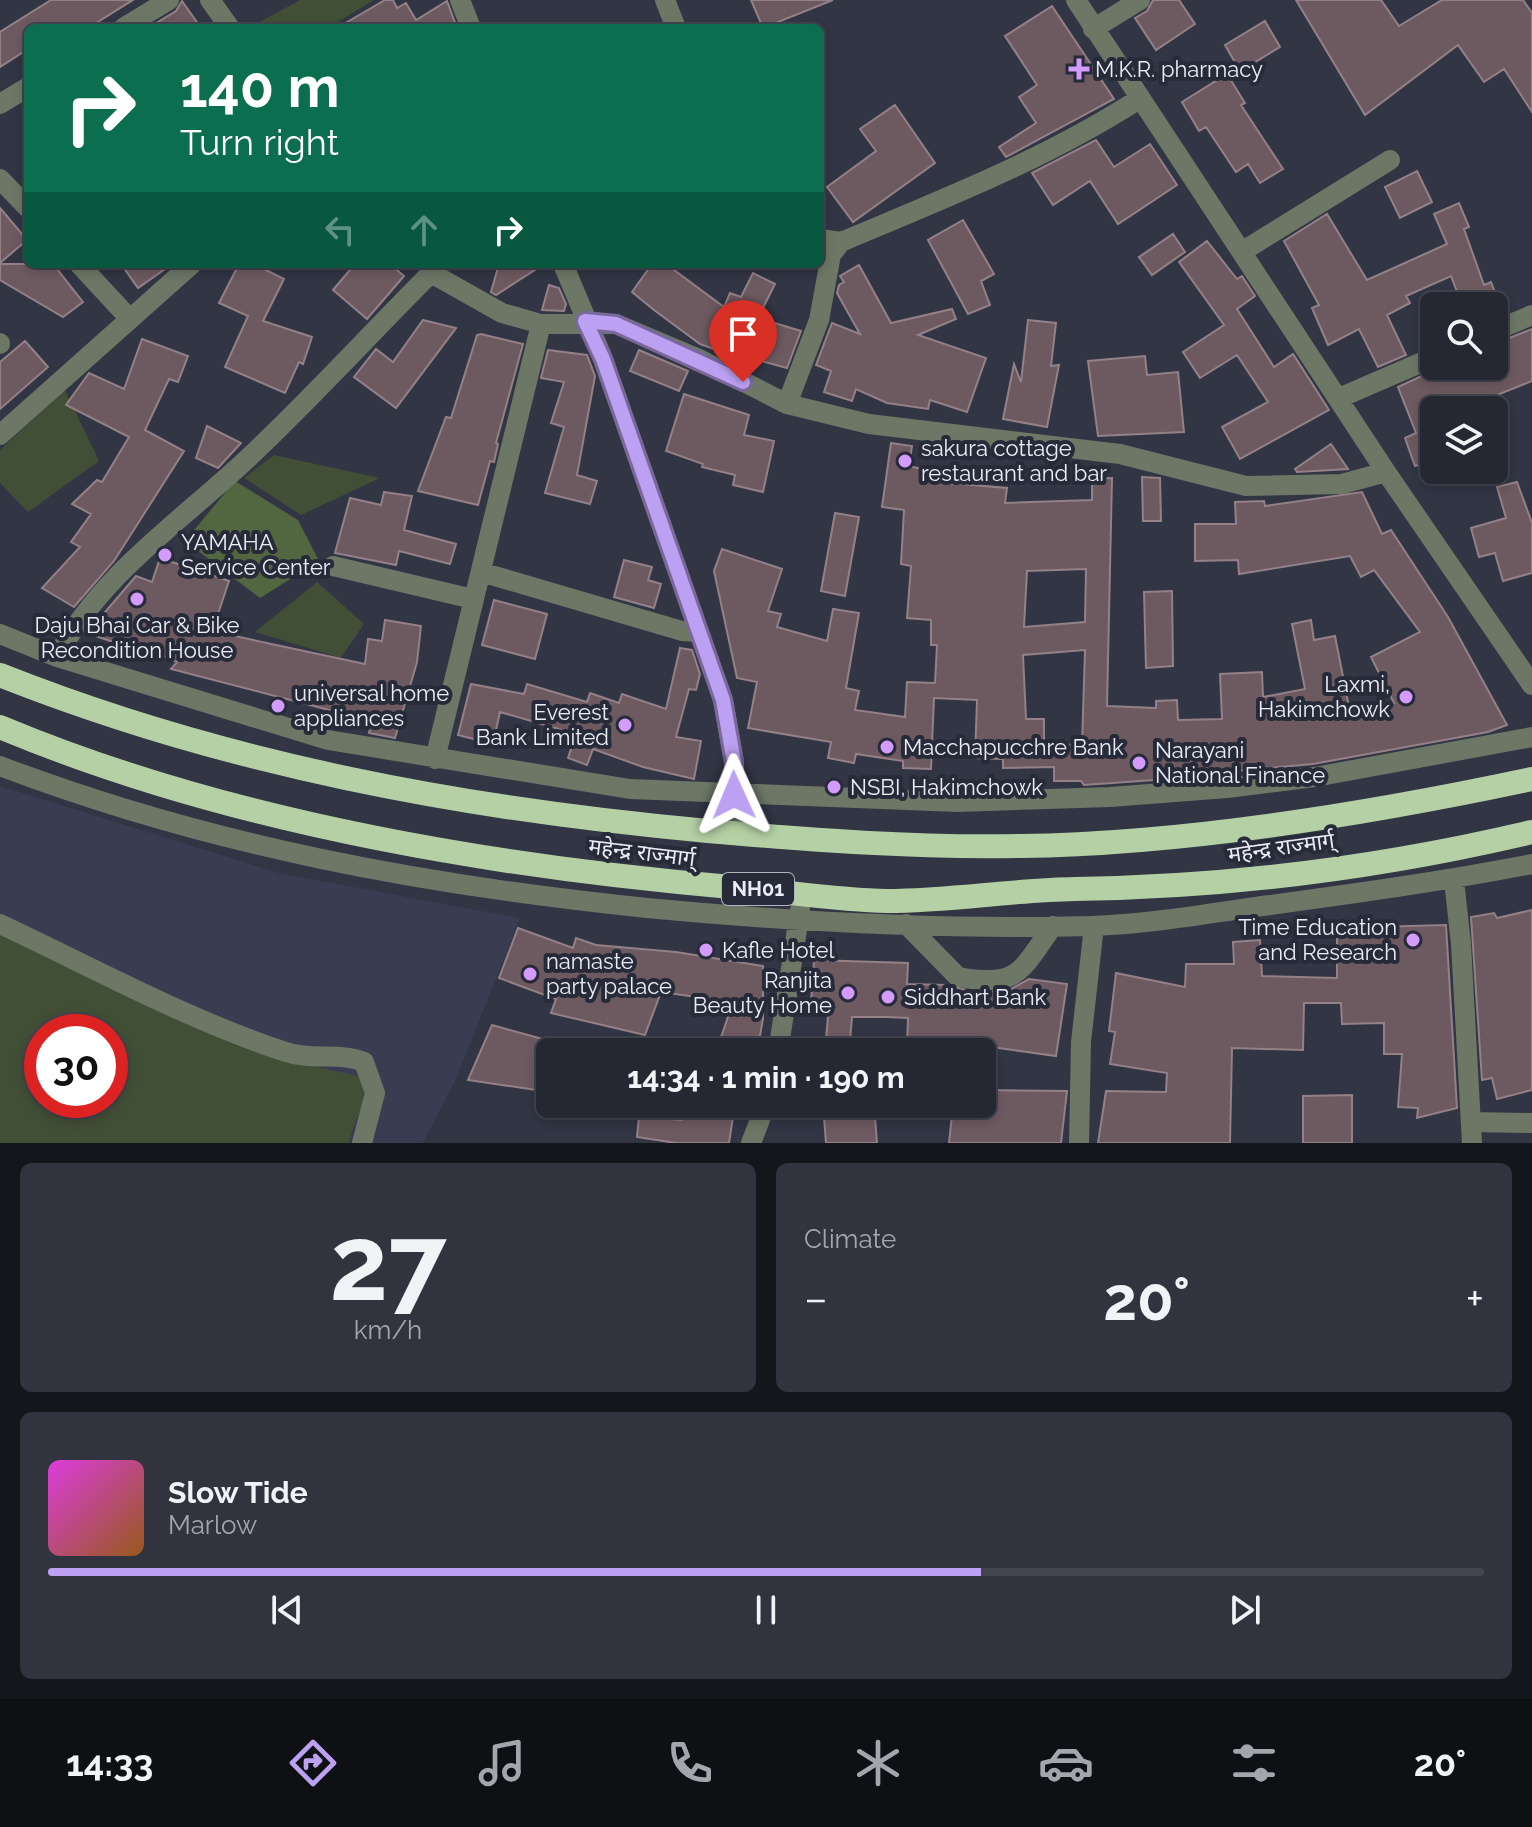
<!DOCTYPE html>
<meta charset="utf-8">
<style>
:root{--surface:#252833;--page:#31343f;--text:#f1f3f6;--muted:#a3a6ac;--line:#42444e;--accent:#bca0f2}
body{margin:0;font-family:Raleway,"Noto Sans Devanagari",sans-serif;background:var(--page);color:var(--text);height:100vh;display:flex;flex-direction:column;font-size:30px;white-space:nowrap}
*{box-sizing:border-box;margin:0}
p{font-size:26px;color:var(--muted)}
.icon{flex:none;width:44px;height:44px;fill:none;stroke:currentColor;stroke-width:2;stroke-linecap:round;stroke-linejoin:round}
.map{position:relative;height:1143px;overflow:hidden}
.sheet{display:flex;flex-direction:column;gap:20px;padding:20px;background:#14161c;flex:1}
.sheet>*{flex:none}
.hud{position:absolute;left:24px;top:24px;width:800px;height:244px;border-radius:12px;box-shadow:0 4px 12px #0003,0 0 0 2px var(--line);background:#0b6e4f;color:#fff;overflow:hidden}
.tools{position:absolute;left:1420px;top:292px;display:grid;gap:16px}
.tools a{display:grid;place-items:center;width:88px;height:88px;border-radius:12px;background:var(--surface);box-shadow:0 4px 12px #0003,0 0 0 2px var(--line);font-size:40px}
.speed{position:absolute;left:24px;top:1014px;display:flex;gap:16px;font-size:40px;font-weight:700;text-align:center}
.speed>*{display:grid;place-content:center;width:104px;height:104px;border-radius:50%;background:var(--surface);box-shadow:0 4px 12px #0003,0 0 0 2px var(--line);line-height:1}
.speed .limit{border:12px solid #d22;background:#fff;color:#111}
.pin{position:absolute;display:grid;place-items:center;width:68px;height:68px;color:#fff;margin:-82px -34px;border-radius:50% 50% 50% 0;rotate:-45deg;box-shadow:0 0 8px #0007}
.pin .icon{rotate:45deg}
.me{position:absolute;width:88px;margin:-44px;rotate:359deg;stroke-linejoin:round;filter:drop-shadow(0 0 6px #0008)}
.turn{display:flex;align-items:center;gap:28px;height:168px;padding:0 24px;font-size:36px}
.turn .icon{width:104px;height:104px;stroke-width:2.5}
.turn b{display:block;font-size:56px;line-height:68px}
.lanes{display:flex;align-items:center;height:76px;padding:0 24px;background:#0003;justify-content:center;gap:40px;direction:ltr}
.lanes .off{opacity:.35}
.big{font-size:60px;font-weight:700;line-height:1.1}
.sheet .tile{flex:1;display:flex;flex-direction:column;justify-content:center;gap:12px;min-width:0;padding:0 28px;border-radius:12px;background:var(--page)}
.sheet .dial{align-items:center;gap:0}
.dial b{font-size:104px;line-height:1}
.song{display:flex;align-items:center;gap:24px}
.cover{width:96px;height:96px;border-radius:12px;background:linear-gradient(135deg,hsl(300 70% 55%),hsl(30 70% 35%))}
.played{height:8px;border-radius:4px;background:linear-gradient(90deg,var(--accent) 65%,var(--line) 65%)}
.keys{display:flex;justify-content:space-around;direction:ltr}
.heat{display:flex;justify-content:space-between;align-items:center;font-size:44px;direction:ltr}
.sheet .tiles{flex:1;display:grid;gap:20px;grid-template-columns:1fr 1fr}
.tile:last-child{grid-column:span 2}
.trip{position:absolute;left:536px;top:1038px;width:460px;height:80px;border-radius:12px;background:var(--surface);box-shadow:0 4px 12px #0003,0 0 0 2px var(--line);font-weight:700;line-height:80px;text-align:center}
.tab-bar{display:flex;height:128px;justify-content:space-around;align-items:center;background:#0f1014;color:var(--muted)}
.tab-bar .icon{width:56px;height:56px}
.tab-bar .current{color:var(--accent)}
.tab-bar b{font-size:36px;color:var(--text)}
.map>svg:first-child{display:block}
</style>
<div class="map">
<svg width="1532" height="1143" viewBox="0 0 1532 1143">
<rect width="100%" height="100%" fill="#313544"/>
<path fill="#383d52" fill-rule="evenodd" d="M 0,786 L 279,873 L 520,918 L 456,1079 L 423,1143 L 0,1143 ZM 42,1032 L 110,1032 L 110,1100 L 42,1100 Z"/>
<path fill="#424f37" fill-rule="evenodd" d="M 300,0 L 374,0 L 328,28 L 256,28 L 254,25 Z
M 65,390 L 99,461 L 28,512 L 0,483 L 0,450 Z
M 274,455 L 380,478 L 301,515 L 244,478 Z
M 317,582 L 364,624 L 341,658 L 255,632 Z
M 0,933 L 303,1064 L 358,1076 C 373,1100 353,1118 349,1143 L 0,1143 ZM 42,1032 L 110,1032 L 110,1100 L 42,1100 Z"/>
<path fill="#526740" d="M 235,481 L 298,520 L 319,561 L 260,598 L 185,541 Z"/>
<path fill="#6d5a60" stroke="#948087" stroke-width="2" fill-rule="evenodd" d="M 51,0 L 133,0 L 88,28 L 28,28 L 28,49 L 0,67 L 0,32 Z
M 385,0 L 393,0 L 397,8 L 406,3 L 416,20 L 447,1 L 457,28 L 337,28 Z
M 751,0 L 833,0 L 763,28 Z
M 1153,0 L 1179,0 L 1195,24 L 1156,50 L 1135,18 L 1147,11 Z
M 1296,0 L 1381,0 L 1399,26 L 1442,0 L 1523,0 L 1532,13 L 1532,112 L 1504,69 L 1484,82 L 1458,45 L 1365,115 Z
M 182,1 L 201,28 L 148,28 L 176,11 Z
M 1052,6 L 1114,99 L 1006,157 L 999,147 L 1036,123 L 1019,97 L 1037,85 L 1005,36 Z
M 1265,21 L 1280,47 L 1240,71 L 1225,45 Z
M 1227,74 L 1245,103 L 1241,105 L 1283,169 L 1260,183 L 1248,164 L 1236,172 L 1206,127 L 1199,131 L 1182,102 Z
M 895,105 L 935,163 L 853,222 L 827,187 L 876,151 L 860,129 Z
M 1096,140 L 1114,167 L 1150,144 L 1177,185 L 1118,224 L 1090,181 L 1053,205 L 1032,173 Z
M 1417,171 L 1432,202 L 1400,218 L 1385,187 Z
M 1459,203 L 1469,227 L 1464,229 L 1484,285 L 1491,282 L 1503,313 L 1494,317 L 1494,306 L 1438,306 L 1459,297 L 1451,276 L 1406,296 L 1410,303 L 1387,315 L 1406,355 L 1378,367 L 1359,329 L 1328,345 L 1312,308 L 1319,305 L 1284,241 L 1327,214 L 1367,280 L 1447,244 L 1434,214 Z
M 0,208 L 27,240 L 0,263 Z
M 963,220 L 994,274 L 981,281 L 990,305 L 968,314 L 928,240 Z
M 1173,234 L 1185,252 L 1152,275 L 1139,257 Z
M 1207,241 L 1237,279 L 1242,276 L 1255,296 L 1237,309 L 1274,367 L 1293,354 L 1329,410 L 1240,459 L 1222,427 L 1268,402 L 1237,355 L 1200,378 L 1183,352 L 1224,325 L 1179,262 Z
M 0,264 L 53,264 L 83,302 L 63,317 L 0,280 Z
M 121,264 L 172,264 L 138,288 Z
M 239,264 L 254,264 L 284,279 L 263,321 L 312,337 L 303,364 L 299,362 L 285,393 L 225,367 L 248,316 L 219,303 Z
M 355,264 L 390,264 L 404,276 L 367,319 L 333,290 Z
M 499,264 L 544,264 L 496,295 L 491,292 Z
M 652,264 L 666,264 L 724,307 L 730,293 L 741,297 L 753,273 L 775,284 L 758,318 L 801,331 L 787,368 L 743,356 L 742,359 L 700,344 L 654,310 L 632,292 Z
M 859,265 L 891,323 L 952,309 L 956,319 L 918,335 L 986,358 L 967,412 L 930,400 L 928,409 L 887,403 L 856,389 L 852,401 L 824,392 L 831,371 L 816,365 L 832,323 L 860,334 L 837,293 L 839,285 L 844,282 L 840,276 Z
M 549,285 L 559,288 L 566,304 L 564,311 L 542,310 Z
M 423,320 L 456,328 L 396,408 L 354,377 L 376,349 L 393,362 Z
M 1028,320 L 1056,323 L 1051,366 L 1059,365 L 1047,427 L 1003,419 L 1014,364 L 1021,382 Z
M 1532,329 L 1532,381 L 1460,410 L 1434,410 L 1434,475 L 1428,462 L 1415,466 L 1405,438 L 1416,433 L 1398,387 L 1443,366 L 1494,366 L 1494,344 Z
M 481,334 L 523,344 L 496,443 L 498,444 L 494,462 L 490,461 L 478,505 L 418,491 L 446,417 L 451,418 L 477,335 Z
M 142,339 L 188,356 L 178,382 L 169,379 L 145,430 L 184,451 L 114,561 L 74,607 L 42,588 L 80,547 L 71,542 L 91,514 L 72,504 L 97,480 L 102,482 L 129,437 L 66,405 L 89,373 L 124,389 Z
M 25,341 L 48,367 L 0,409 L 0,362 Z
M 548,350 L 587,355 L 595,376 L 577,475 L 597,481 L 590,504 L 545,493 L 564,427 L 551,423 L 564,382 L 541,378 Z
M 639,350 L 688,371 L 679,391 L 630,371 Z
M 1145,356 L 1147,375 L 1178,372 L 1184,432 L 1098,436 L 1088,361 Z
M 684,394 L 749,415 L 744,435 L 774,441 L 763,492 L 733,485 L 735,475 L 702,467 L 703,464 L 666,451 Z
M 207,426 L 241,443 L 218,468 L 196,458 Z
M 891,443 L 912,446 L 909,466 L 940,473 L 938,482 L 1007,488 L 1005,503 L 1092,500 L 1092,479 L 1112,478 L 1107,706 L 1156,708 L 1156,701 L 1177,700 L 1178,720 L 1222,719 L 1220,674 L 1262,672 L 1263,697 L 1305,689 L 1292,624 L 1311,620 L 1314,640 L 1335,636 L 1350,712 L 1394,703 L 1371,657 L 1420,632 L 1374,570 L 1361,577 L 1350,556 L 1239,574 L 1238,560 L 1195,561 L 1195,524 L 1236,524 L 1235,502 L 1264,501 L 1265,506 L 1362,492 L 1382,534 L 1391,530 L 1448,617 L 1507,725 L 1488,732 L 1313,764 L 1238,771 L 1226,775 L 1084,785 L 1081,781 L 1054,781 L 1054,767 L 1003,768 L 1003,759 L 975,758 L 977,700 L 934,698 L 931,769 L 903,768 L 903,761 L 856,754 L 854,763 L 828,758 L 831,742 L 748,728 L 757,682 L 737,678 L 714,571 L 722,549 L 782,569 L 768,611 L 781,614 L 777,627 L 827,641 L 833,609 L 859,613 L 846,688 L 859,691 L 855,710 L 905,717 L 907,682 L 935,683 L 937,645 L 931,645 L 931,620 L 907,618 L 911,566 L 901,564 L 904,510 L 882,507 ZM 1086,569 L 1085,622 L 1024,627 L 1027,571 ZM 1085,650 L 1082,745 L 1044,744 L 1044,719 L 1026,719 L 1023,655 Z
M 1331,444 L 1348,469 L 1297,472 L 1295,469 Z
M 1142,477 L 1160,478 L 1161,521 L 1143,521 Z
M 1517,482 L 1532,523 L 1532,573 L 1503,581 L 1495,553 L 1479,557 L 1471,528 L 1506,518 L 1497,487 Z
M 384,492 L 412,496 L 404,530 L 456,544 L 450,564 L 399,551 L 396,565 L 335,553 L 350,498 L 381,505 Z
M 835,513 L 859,517 L 845,596 L 821,591 Z
M 160,558 L 229,581 L 218,614 L 202,629 L 365,664 L 368,639 L 382,641 L 385,620 L 421,626 L 417,662 L 395,738 L 369,733 L 371,723 L 328,713 L 329,710 L 171,669 L 177,662 L 124,638 L 119,644 L 87,633 L 136,576 L 152,582 Z
M 624,560 L 652,567 L 648,580 L 661,584 L 654,608 L 614,597 Z
M 1172,591 L 1173,666 L 1146,668 L 1144,592 Z
M 494,600 L 547,614 L 535,659 L 482,645 Z
M 680,648 L 692,650 L 700,674 L 696,690 L 689,689 L 676,737 L 701,741 L 694,779 L 643,767 L 593,749 L 587,765 L 568,758 L 576,734 L 500,712 L 493,744 L 458,735 L 471,684 L 524,694 L 527,684 L 587,702 L 590,693 L 619,703 L 622,694 L 666,709 Z
M 1532,910 L 1532,1090 L 1497,1099 L 1492,1078 L 1482,1080 L 1471,917 L 1494,913 L 1497,918 Z
M 1446,925 L 1457,1108 L 1417,1118 L 1418,1108 L 1398,1107 L 1402,1054 L 1384,1054 L 1384,1023 L 1342,1024 L 1341,1003 L 1304,1003 L 1303,1050 L 1232,1048 L 1230,1143 L 1098,1143 L 1106,1091 L 1166,1092 L 1167,1073 L 1110,1064 L 1115,1032 L 1109,1031 L 1116,973 L 1185,987 L 1186,964 L 1234,964 L 1233,942 L 1260,940 L 1262,976 L 1337,978 L 1337,928 Z
M 518,928 L 573,948 L 576,938 L 596,945 L 676,952 L 763,966 L 763,1019 L 757,1052 L 716,1052 L 733,1002 L 661,992 L 645,1035 L 551,1013 L 556,999 L 499,978 Z
M 814,960 L 908,963 L 907,984 L 948,985 L 977,993 L 1009,990 L 1029,979 L 1067,984 L 1056,1056 L 984,1046 L 984,1052 L 935,1052 L 935,1048 L 907,1047 L 908,1018 L 887,1017 L 852,1017 L 849,1052 L 825,1052 L 829,1004 L 811,1003 Z
M 492,1025 L 550,1041 L 550,1092 L 468,1080 Z
M 982,1090 L 1067,1091 L 1061,1143 L 949,1143 L 952,1115 L 979,1117 Z
M 1352,1095 L 1352,1143 L 1303,1143 L 1303,1096 Z
M 683,1104 L 735,1104 L 729,1143 L 676,1143 L 637,1137 L 639,1117 L 682,1120 Z
M 823,1104 L 874,1104 L 877,1143 L 826,1143 Z"/>
<g fill="none" stroke-linecap="round" stroke-linejoin="round">
<path stroke="#6c7766" stroke-width="20" d="M 210,0 L 230,28
M 460,0 L 471,28
M 665,0 L 676,28
M 1076,0 L 1386,472 L 1532,685
M 123,28 L 169,0
M 1093,29 L 1140,0
M 0,104 L 28,87
M 0,179 L 28,208
M 820,239 L 841,242 C 943,199 1046,159 1139,99
M 1243,251 L 1390,160
M 79,264 L 129,318
M 563,264 L 603,359 L 723,700 L 734,762 L 731,833
M 1494,331 L 1532,315
M 0,344 L 0,343
M 1339,398 L 1434,357
M 787,404 L 819,320 L 831,255 L 841,242
M 0,435 L 192,264
M 333,566 L 473,599
M 481,572 L 682,631 L 699,632
M 0,634 L 57,657 L 328,740 L 630,789 L 957,802 L 1110,797 L 1227,788 L 1315,777 L 1532,737
M 57,657 C 99,576 181,521 246,460 C 310,400 369,335 431,273 L 502,313 L 541,324 L 616,324 L 699,359 L 787,404 L 869,424 L 1120,454 L 1246,486 L 1342,484 L 1386,472
M 435,759 L 541,324
M 0,766 C 211,846 423,885 647,908 C 794,922 943,930 1091,926 C 1151,924 1211,913 1270,905 C 1358,893 1445,881 1532,864
M 1454,880 L 1461,944 L 1472,1143
M 0,924 C 94,968 188,1020 286,1052 C 312,1061 340,1052 364,1062 L 375,1093 L 362,1143
M 906,924 L 958,977 C 1020,988 1020,971 1053,926
M 778,1052 L 800,910
M 1471,1122 L 1532,1123
M 751,1143 L 766,1104
M 1079,1143 L 1081,1042 L 1094,926"/>
<path stroke="#b5d0a5" stroke-width="24" d="M 0,675 C 227,765 465,809 708,831 C 812,840 916,848 1020,846 C 1184,844 1372,813 1532,779
M 0,727 C 227,822 487,866 731,887 C 783,891 835,900 887,901 C 950,901 1012,890 1075,889 C 1227,887 1384,867 1532,832"/>
</g>
<g fill="none" stroke-linecap="round" stroke-linejoin="round">
<g stroke="#7a689d" stroke-width="20">
<path id="route" d="M 734,795 L 734,762 L 723,700 L 603,359 L 585,321 L 616,324 L 743,382"/>
</g>
<use href="#route" stroke="#bca0f2" stroke-width="14"/>
</g>
<g fill="#d39cfc" stroke="#272b39" stroke-width="3">
<path d="M1075 57h8v8h8v8h-8v8h-8v-8h-8v-8h8z"/>
<circle cx="905" cy="461" r="8"/>
<circle cx="165" cy="555" r="8"/>
<circle cx="137" cy="599" r="8"/>
<circle cx="1406" cy="697" r="8"/>
<circle cx="278" cy="706" r="8"/>
<circle cx="625" cy="725" r="8"/>
<circle cx="887" cy="747" r="8"/>
<circle cx="1139" cy="763" r="8"/>
<circle cx="834" cy="787" r="8"/>
<circle cx="1413" cy="940" r="8"/>
<circle cx="706" cy="950" r="8"/>
<circle cx="530" cy="974" r="8"/>
<circle cx="848" cy="993" r="8"/>
<circle cx="888" cy="997" r="8"/>
</g>
<g text-anchor="middle" stroke-width="8" stroke-linejoin="round" paint-order="stroke">
<rect fill="#272b39" stroke="#b0b2bd" stroke-width="2" x="722" y="873" width="72" height="32" rx="6"/>
<g font-size="20" font-weight="bold" fill="#eaecf6">
<text x="758" y="896">NH01</text>
</g>
<g font-size="22" fill="#eaecf6" stroke="#272b39" text-anchor="start">
<text x="1095" y="77">M.K.R. pharmacy</text>
<text x="921" y="456">sakura cottage<tspan x="921" dy="25">restaurant and bar</tspan></text>
<text x="181" y="550">YAMAHA<tspan x="181" dy="25">Service Center</tspan></text>
<text x="137" y="633" text-anchor="middle">Daju Bhai Car &amp; Bike<tspan x="137" dy="25">Recondition House</tspan></text>
<text x="1390" y="692" text-anchor="end">Laxmi,<tspan x="1390" dy="25">Hakimchowk</tspan></text>
<text x="294" y="701">universal home<tspan x="294" dy="25">appliances</tspan></text>
<text x="609" y="720" text-anchor="end">Everest<tspan x="609" dy="25">Bank Limited</tspan></text>
<text x="903" y="755">Macchapucchre Bank</text>
<text x="1155" y="758">Narayani<tspan x="1155" dy="25">National Finance</tspan></text>
<text x="850" y="795">NSBI, Hakimchowk</text>
<text x="1397" y="935" text-anchor="end">Time Education<tspan x="1397" dy="25">and Research</tspan></text>
<text x="722" y="958">Kafle Hotel</text>
<text x="546" y="969">namaste<tspan x="546" dy="25">party palace</tspan></text>
<text x="832" y="988" text-anchor="end">Ranjita<tspan x="832" dy="25">Beauty Home</tspan></text>
<text x="904" y="1005">Siddhart Bank</text>
</g>
<g font-size="22" fill="#eaecf6" stroke="#272b39">
<text transform="translate(1281 847) rotate(-8)" y="8">महेन्द्र राज्मार्ग्</text>
<text transform="translate(642 852) rotate(7)" y="8">महेन्द्र राज्मार्ग्</text>
</g>
</g>
</svg>
<div class="tools">
<a><svg class="icon" aria-label="search" viewBox="0 0 24 24"><circle cx="10" cy="10" r="6"/><path d="M15 15l6 6"/></svg></a>
<a><svg class="icon" aria-label="layers" viewBox="0 0 24 24"><path d="M12 4l9 5-9 5-9-5zM3 14l9 5 9-5"/></svg></a>
</div>
<div class="speed"><div class="limit">30</div></div>
<div class="pin" style="left:743px;top:382px;background:#d93025"><svg class="icon" aria-label="arrive" viewBox="0 0 24 24"><path d="M6 21V4h12l-3 4 3 4H6"/></svg></div>
<svg class="me" style="left:734px;top:795px" viewBox="-20 -20 40 40"><path d="M0-17L14 15 0 8-14 15z" fill="#bca0f2" stroke="#fff" stroke-width="4"/></svg>
<div class="trip">14:34 · 1 min · 190 m</div>
<div class="hud">
<div class="turn"><svg class="icon" aria-label="right" viewBox="0 0 24 24"><path d="M7 20v-9h11M14 6l5 5-5 5"/></svg><div><b>140 m</b>Turn right</div></div>
<div class="lanes"><svg class="icon off" aria-label="left" viewBox="0 0 24 24"><path d="M17 20v-9H6M10 6l-5 5 5 5"/></svg><svg class="icon off" aria-label="ahead" viewBox="0 0 24 24"><path d="M12 20V5M6 11l6-6 6 6"/></svg><svg class="icon" aria-label="right" viewBox="0 0 24 24"><path d="M7 20v-9h11M14 6l5 5-5 5"/></svg></div>
</div>
</div>
<section class="sheet">
<div class="tiles">
<div class="tile dial"><b>27</b><p>km/h</p></div>
<div class="tile"><p>Climate</p>
<div class="heat"><a>−</a><b class="big">20°</b><a>+</a></div>
</div>
<div class="tile">
<div class="song"><i class="cover"></i><div><b>Slow Tide</b><p>Marlow</p></div></div>
<div class="played"></div>
<div class="keys"><svg class="icon" aria-label="previous" viewBox="0 0 24 24"><path d="M18 5L8 12l10 7zM5 5v14"/></svg><svg class="icon" aria-label="pause" viewBox="0 0 24 24"><path d="M8 5v14M16 5v14"/></svg><svg class="icon" aria-label="next" viewBox="0 0 24 24"><path d="M6 5l10 7-10 7zM19 5v14"/></svg></div>
</div>
</div>
</section>
<nav class="tab-bar">
<b>14:33</b>
<svg class="icon current" aria-label="directions" viewBox="0 0 24 24"><path d="M12 3l9 9-9 9-9-9zM9 14v-3h6M13 9l2 2-2 2"/></svg>
<svg class="icon" aria-label="music" viewBox="0 0 24 24"><path d="M9 18V5l10-2v13"/><circle cx="6" cy="18" r="3"/><circle cx="16" cy="16" r="3"/></svg>
<svg class="icon" aria-label="phone" viewBox="0 0 24 24"><path d="M5 4h4l2 5-3 2q2 4 5 5l2-3 5 2v4C11 20 4 13 5 4z"/></svg>
<svg class="icon" aria-label="climate" viewBox="0 0 24 24"><path d="M12 3v18M4 7l16 10M4 17L20 7"/></svg>
<svg class="icon" aria-label="car" viewBox="0 0 24 24"><path d="M5 17H2v-5l4-1 3-4h7l3 4 3 1v5h-3M9 17h6M6 11h13"/><circle cx="7" cy="17" r="2"/><circle cx="17" cy="17" r="2"/></svg>
<svg class="icon" aria-label="filters" viewBox="0 0 24 24"><path d="M4 7h16M4 17h16"/><circle cx="9" cy="7" r="2"/><circle cx="15" cy="17" r="2"/></svg>
<b>20°</b>
</nav>
